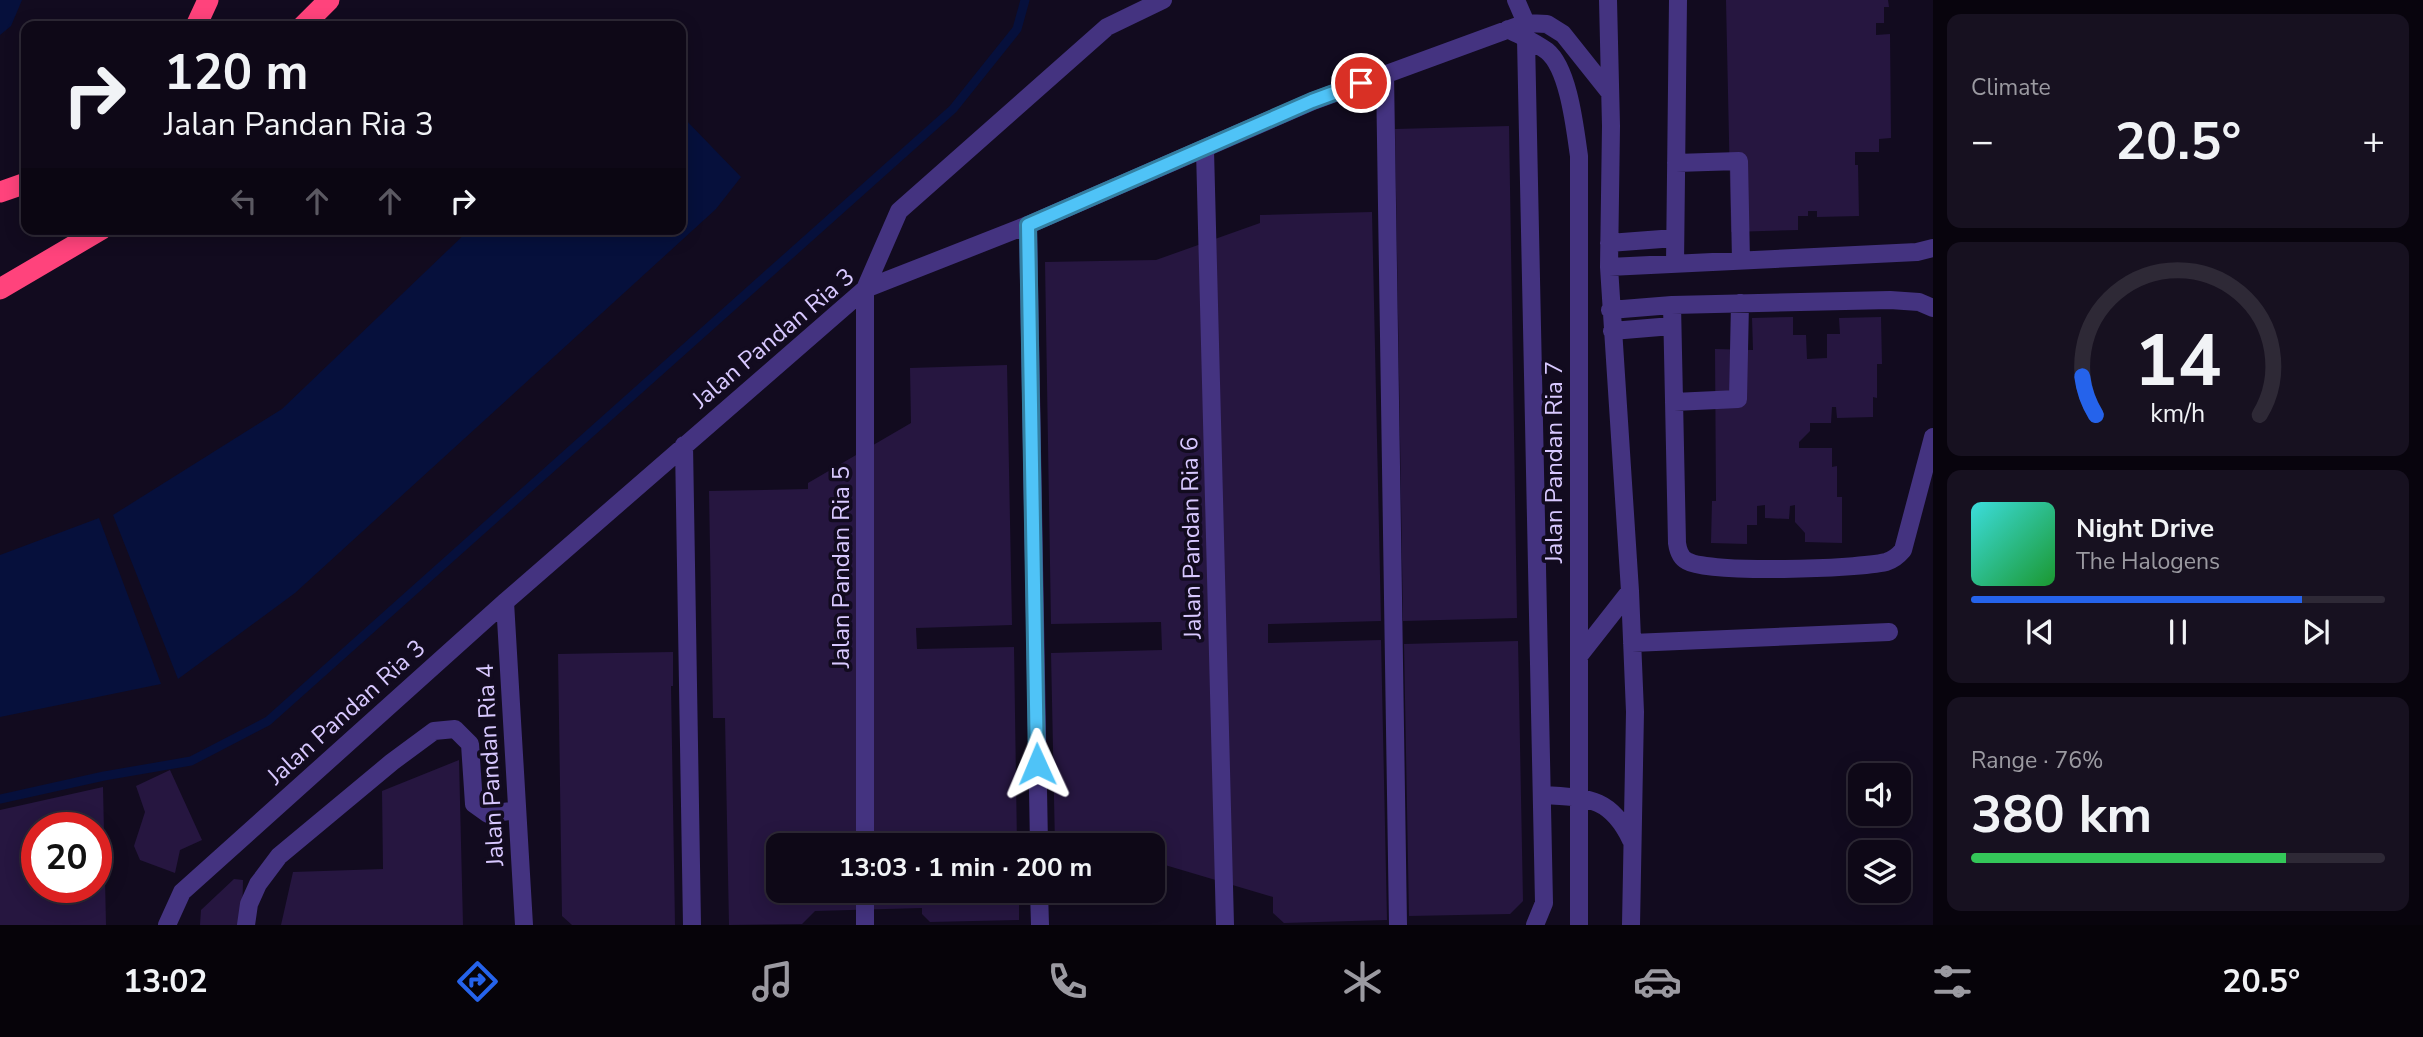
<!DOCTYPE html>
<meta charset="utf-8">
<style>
:root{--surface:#0e0817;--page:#171120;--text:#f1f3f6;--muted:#9b9aa1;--line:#2e2936;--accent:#2563eb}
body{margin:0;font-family:"Nunito Sans",sans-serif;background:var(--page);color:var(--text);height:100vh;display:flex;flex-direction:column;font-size:26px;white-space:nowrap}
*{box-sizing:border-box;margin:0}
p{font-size:23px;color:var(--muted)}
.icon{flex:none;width:38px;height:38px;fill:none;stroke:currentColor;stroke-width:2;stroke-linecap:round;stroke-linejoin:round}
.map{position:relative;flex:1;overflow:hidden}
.side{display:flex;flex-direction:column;gap:14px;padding:14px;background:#08040d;width:490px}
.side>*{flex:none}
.guide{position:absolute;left:21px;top:21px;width:665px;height:214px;border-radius:14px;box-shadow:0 4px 18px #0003,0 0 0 2px var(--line);background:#0e0817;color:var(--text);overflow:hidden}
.fabs{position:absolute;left:1848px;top:763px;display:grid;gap:14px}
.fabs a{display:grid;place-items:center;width:63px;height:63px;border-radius:14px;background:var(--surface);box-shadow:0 4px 18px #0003,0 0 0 2px var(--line);font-size:35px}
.speed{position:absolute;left:21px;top:812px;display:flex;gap:14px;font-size:35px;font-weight:700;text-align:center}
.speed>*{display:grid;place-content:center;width:91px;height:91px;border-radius:50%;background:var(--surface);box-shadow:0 4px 18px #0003,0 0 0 2px var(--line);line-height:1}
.speed .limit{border:10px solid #d22;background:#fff;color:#111}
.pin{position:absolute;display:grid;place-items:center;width:60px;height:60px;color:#fff;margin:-30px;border:4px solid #fff;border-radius:50%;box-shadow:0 2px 7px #0007}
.me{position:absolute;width:77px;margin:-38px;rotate:359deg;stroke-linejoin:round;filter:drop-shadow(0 0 5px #0008)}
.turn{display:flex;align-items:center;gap:24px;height:147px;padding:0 28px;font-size:32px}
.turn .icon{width:91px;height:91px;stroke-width:2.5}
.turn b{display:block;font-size:49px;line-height:60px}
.lanes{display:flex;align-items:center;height:66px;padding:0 28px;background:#0003;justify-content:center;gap:35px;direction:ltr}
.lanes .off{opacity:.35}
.big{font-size:52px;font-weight:700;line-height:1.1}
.side .tile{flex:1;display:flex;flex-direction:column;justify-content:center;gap:10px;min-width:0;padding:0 24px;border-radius:14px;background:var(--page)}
.side .dial{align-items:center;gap:0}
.dial svg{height:182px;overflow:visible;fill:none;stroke:var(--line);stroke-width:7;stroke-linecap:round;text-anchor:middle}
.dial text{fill:var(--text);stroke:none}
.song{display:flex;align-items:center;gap:21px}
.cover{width:84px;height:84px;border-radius:10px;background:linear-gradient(135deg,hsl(180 70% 55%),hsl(130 70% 35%))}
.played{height:7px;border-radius:4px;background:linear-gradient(90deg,var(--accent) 80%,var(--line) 80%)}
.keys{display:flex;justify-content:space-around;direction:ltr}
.heat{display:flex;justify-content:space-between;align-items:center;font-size:38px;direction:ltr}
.charge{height:10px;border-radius:5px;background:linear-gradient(90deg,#34c759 76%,var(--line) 0)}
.trip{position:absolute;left:766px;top:833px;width:399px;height:70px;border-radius:14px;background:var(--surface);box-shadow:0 4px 18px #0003,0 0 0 2px var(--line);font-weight:700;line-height:70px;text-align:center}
.tabs{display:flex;height:112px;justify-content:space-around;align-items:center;background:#060309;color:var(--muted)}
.tabs .icon{width:49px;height:49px}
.tabs .active{color:var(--accent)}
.tabs b{font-size:32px;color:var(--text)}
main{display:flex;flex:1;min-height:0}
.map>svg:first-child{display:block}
</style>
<main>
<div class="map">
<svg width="1933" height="925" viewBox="0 0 1933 925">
<rect width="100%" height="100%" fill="#120b1f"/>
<path fill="#06103c" d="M 0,0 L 22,0 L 11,26 L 0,35 Z
M 681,115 L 741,177 L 716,209 L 295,593 L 178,679 L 113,515 L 282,409 L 470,229 L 681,229 Z
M 99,518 L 161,684 L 0,717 L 0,555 Z"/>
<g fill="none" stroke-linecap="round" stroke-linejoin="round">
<path stroke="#06103c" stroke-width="9" d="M 0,799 L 104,776 L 191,761 L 268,721 L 953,109 L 1017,29 L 1025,0"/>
</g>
<path fill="#261640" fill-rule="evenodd" d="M 1726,0 L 1888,0 L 1889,7 L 1884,7 L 1884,23 L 1876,23 L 1876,35 L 1890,34 L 1891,138 L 1879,139 L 1879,152 L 1855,152 L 1855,165 L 1858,165 L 1859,216 L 1817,217 L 1817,211 L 1808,211 L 1808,216 L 1798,216 L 1798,230 L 1731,232 Z
M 1509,126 L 1517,618 L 1403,621 L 1395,129 Z
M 1372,212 L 1381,621 L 1268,624 L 1268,643 L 1381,640 L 1387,920 L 1284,923 L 1273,913 L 1273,897 L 1165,865 L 1166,875 L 1153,885 L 1153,845 L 1055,845 L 1051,653 L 1162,650 L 1161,622 L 1051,624 L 1045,262 L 1156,260 L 1260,223 L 1260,215 Z
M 1793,317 L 1793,335 L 1806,335 L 1807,359 L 1827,358 L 1827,334 L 1840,334 L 1839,318 L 1881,317 L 1882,364 L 1877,364 L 1877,398 L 1873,397 L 1873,417 L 1837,418 L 1836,407 L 1832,407 L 1831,423 L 1810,423 L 1810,431 L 1799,442 L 1799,448 L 1832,448 L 1832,467 L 1837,466 L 1837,497 L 1842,497 L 1842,543 L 1805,542 L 1805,533 L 1795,522 L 1795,505 L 1790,506 L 1789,519 L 1765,518 L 1765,505 L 1757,506 L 1757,525 L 1747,525 L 1747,544 L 1711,543 L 1712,501 L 1716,501 L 1715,349 L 1753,350 L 1752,318 Z
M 1007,365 L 1012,625 L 916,628 L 917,649 L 1014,647 L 1017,845 L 779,845 L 779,891 L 1019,891 L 1019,920 L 930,922 L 922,914 L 922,908 L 815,911 L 802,924 L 729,925 L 725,718 L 713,718 L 709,491 L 808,489 L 808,483 L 911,423 L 910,368 Z
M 1518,641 L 1523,901 L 1510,914 L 1409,916 L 1404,644 Z
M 673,652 L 673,686 L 671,686 L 675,925 L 572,925 L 562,916 L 558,654 Z
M 459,760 L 463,925 L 281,925 L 293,872 L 383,869 L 382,791 Z
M 170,770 L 202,840 L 180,850 L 175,873 L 140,860 L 134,846 L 145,812 L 136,786 Z
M 103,787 L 106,925 L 0,925 L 0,810 ZM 37,828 L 96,828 L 96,887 L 37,887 Z
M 234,879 L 243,880 L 242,925 L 200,925 L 201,910 Z"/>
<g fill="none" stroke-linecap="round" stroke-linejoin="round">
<path stroke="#443380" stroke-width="18" d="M 1516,0 L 1526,23
M 1608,0 L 1611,126 L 1609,267 L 1630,591 L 1635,712 L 1631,925
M 1508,29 C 1521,36 1535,42 1547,51 C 1569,69 1575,129 1579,156 L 1579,925
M 1526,39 L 1544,903 L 1535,925
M 1385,74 L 1398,925
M 1205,150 L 1225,925
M 1676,163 L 1739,161 L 1741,261
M 1028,225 L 1039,845
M 1609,243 L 1675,238
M 1675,264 L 1678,0
M 1609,267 L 1917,252 L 1933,248
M 1672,305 L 1677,543 C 1678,550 1681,558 1687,561 C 1709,574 1858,569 1886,562 C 1893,560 1898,556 1903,550 L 1933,437
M 1610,310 L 1672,305 L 1890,300 L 1919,302 L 1933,308
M 1612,331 L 1672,326
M 1674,402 L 1738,399 L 1740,303
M 684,445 L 692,925
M 505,602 L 524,925
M 1632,643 L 1889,632
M 1579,656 L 1630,591
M 1542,795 C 1587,798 1610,796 1631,840
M 865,845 L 865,289 L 899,211 L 1107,27 L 1163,0
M 865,891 L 865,925
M 1039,891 L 1040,925
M 167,925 L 182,892 L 505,602 L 865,289 L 1028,225 L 1313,101 L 1526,23 L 1547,24 L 1563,34 L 1610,93
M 246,925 L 249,904 L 258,884 L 279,856 L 392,762 L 434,731 L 455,729 L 470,744 L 474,804 L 488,814 L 517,810"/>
<path stroke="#ff437c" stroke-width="21" d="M 196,26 L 208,0
M 303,26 L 329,0
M 0,192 L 26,183
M 0,289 L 102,229"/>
</g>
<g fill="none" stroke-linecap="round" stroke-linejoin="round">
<g stroke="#337fa1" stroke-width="18">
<path id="route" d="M 1037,764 L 1028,225 L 1312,101 L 1361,83"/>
</g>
<use href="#route" stroke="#4fc3f7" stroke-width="12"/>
</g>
<g text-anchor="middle" stroke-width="7" stroke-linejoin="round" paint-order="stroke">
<g font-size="24" fill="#d8c8ff" stroke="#120b1f">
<text transform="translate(773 338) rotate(-40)" y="8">Jalan Pandan Ria 3</text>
<text transform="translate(1554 462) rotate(-90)" y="8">Jalan Pandan Ria 7</text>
<text transform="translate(1191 538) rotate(-91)" y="8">Jalan Pandan Ria 6</text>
<text transform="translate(841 567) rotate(-90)" y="8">Jalan Pandan Ria 5</text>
<text transform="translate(346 712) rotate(-42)" y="8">Jalan Pandan Ria 3</text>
<text transform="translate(490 765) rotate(-93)" y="8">Jalan Pandan Ria 4</text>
</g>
</g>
</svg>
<div class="fabs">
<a><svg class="icon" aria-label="sound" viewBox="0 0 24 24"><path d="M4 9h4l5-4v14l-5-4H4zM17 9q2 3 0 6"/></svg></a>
<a><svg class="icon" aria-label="layers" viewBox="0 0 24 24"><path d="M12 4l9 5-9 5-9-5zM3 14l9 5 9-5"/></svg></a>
</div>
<div class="speed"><div class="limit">20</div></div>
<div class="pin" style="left:1361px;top:83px;background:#d93025"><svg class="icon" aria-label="arrive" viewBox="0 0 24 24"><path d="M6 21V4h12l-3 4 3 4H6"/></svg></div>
<svg class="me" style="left:1037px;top:764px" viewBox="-20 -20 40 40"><path d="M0-17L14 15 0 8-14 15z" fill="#4fc3f7" stroke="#fff" stroke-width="4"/></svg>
<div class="trip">13:03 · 1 min · 200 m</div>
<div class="guide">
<div class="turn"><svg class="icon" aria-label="right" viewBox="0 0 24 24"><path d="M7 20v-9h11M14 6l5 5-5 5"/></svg><div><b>120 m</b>Jalan Pandan Ria 3</div></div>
<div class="lanes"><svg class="icon off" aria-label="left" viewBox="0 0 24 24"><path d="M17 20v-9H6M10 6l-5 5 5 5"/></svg><svg class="icon off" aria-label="ahead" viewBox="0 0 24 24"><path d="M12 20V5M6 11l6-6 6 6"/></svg><svg class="icon off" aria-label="ahead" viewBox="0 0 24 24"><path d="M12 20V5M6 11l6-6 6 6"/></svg><svg class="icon" aria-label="right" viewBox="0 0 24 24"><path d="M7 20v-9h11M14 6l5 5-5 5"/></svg></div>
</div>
</div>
<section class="side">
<div class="tile"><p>Climate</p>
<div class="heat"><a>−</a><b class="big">20.5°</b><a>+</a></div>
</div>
<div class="tile dial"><svg viewBox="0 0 100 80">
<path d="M14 69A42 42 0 1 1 86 69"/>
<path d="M14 69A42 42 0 0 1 8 52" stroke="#2563eb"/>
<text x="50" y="56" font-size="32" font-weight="700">14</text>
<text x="50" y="72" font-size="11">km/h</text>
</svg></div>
<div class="tile">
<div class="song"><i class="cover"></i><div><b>Night Drive</b><p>The Halogens</p></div></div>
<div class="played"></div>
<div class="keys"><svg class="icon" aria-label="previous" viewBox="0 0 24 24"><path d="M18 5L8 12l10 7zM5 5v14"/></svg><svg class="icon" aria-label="pause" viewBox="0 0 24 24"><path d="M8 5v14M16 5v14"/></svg><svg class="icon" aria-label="next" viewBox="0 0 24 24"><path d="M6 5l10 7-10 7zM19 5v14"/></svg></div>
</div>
<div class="tile"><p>Range · 76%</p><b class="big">380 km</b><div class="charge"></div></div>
</section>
</main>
<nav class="tabs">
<b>13:02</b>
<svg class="icon active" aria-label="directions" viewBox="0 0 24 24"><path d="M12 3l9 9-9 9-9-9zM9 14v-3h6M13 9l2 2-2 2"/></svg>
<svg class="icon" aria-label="music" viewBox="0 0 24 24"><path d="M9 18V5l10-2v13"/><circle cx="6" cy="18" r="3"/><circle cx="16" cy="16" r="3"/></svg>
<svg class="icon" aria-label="phone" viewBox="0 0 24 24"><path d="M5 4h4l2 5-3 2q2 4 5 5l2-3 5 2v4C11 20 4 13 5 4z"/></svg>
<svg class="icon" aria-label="climate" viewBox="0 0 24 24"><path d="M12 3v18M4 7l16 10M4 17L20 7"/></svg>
<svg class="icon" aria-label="car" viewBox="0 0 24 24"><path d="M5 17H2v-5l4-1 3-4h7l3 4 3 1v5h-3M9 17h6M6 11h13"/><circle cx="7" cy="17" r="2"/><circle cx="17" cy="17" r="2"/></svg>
<svg class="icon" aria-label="filters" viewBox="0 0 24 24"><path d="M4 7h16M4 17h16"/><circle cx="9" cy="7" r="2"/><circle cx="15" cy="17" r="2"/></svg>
<b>20.5°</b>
</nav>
